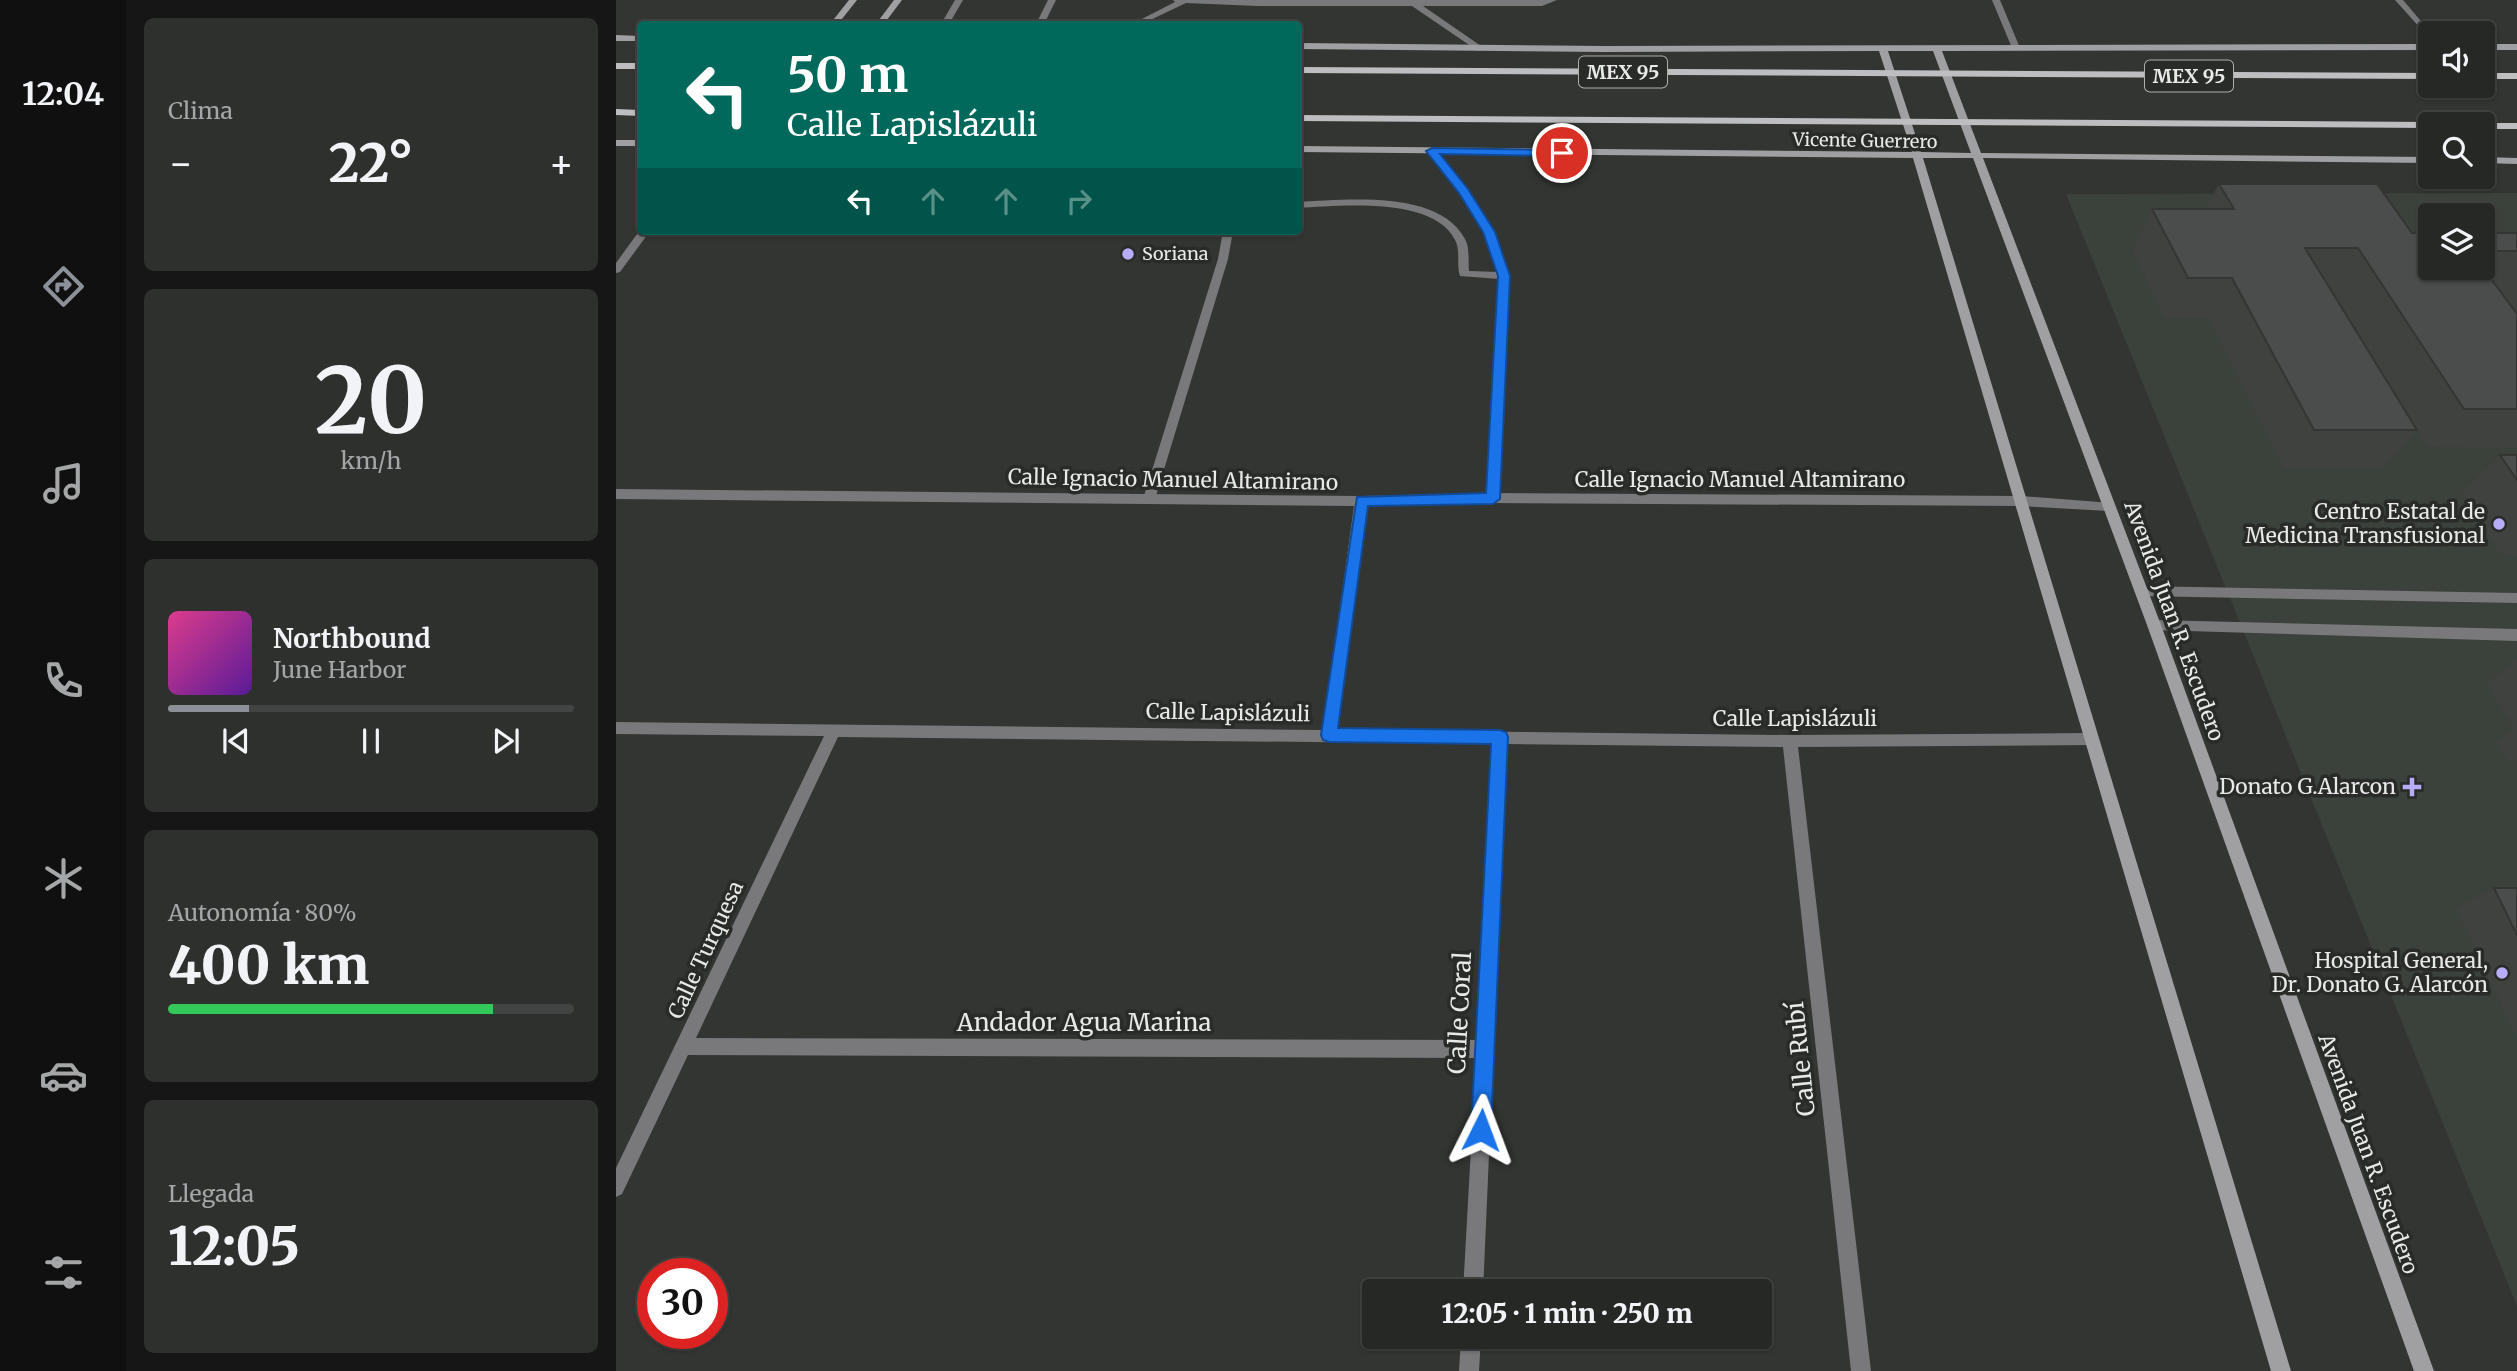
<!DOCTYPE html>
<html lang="es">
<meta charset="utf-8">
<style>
:root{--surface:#262826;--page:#2e302e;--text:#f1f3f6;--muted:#a4a6a7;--line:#424443;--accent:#8c9099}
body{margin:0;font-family:Merriweather,serif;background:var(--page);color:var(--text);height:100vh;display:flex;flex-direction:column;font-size:26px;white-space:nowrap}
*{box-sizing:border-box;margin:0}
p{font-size:23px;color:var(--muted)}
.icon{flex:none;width:38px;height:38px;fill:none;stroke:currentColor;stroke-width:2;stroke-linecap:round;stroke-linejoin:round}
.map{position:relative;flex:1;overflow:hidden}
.details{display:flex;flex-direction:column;gap:18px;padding:18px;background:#151615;width:490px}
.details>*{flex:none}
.banner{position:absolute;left:21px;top:21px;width:665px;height:214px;border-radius:7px;box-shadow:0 2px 5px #0004,0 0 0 2px var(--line);background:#00695c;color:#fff;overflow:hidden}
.fabs{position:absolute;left:1802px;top:21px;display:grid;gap:14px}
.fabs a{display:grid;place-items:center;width:77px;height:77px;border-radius:7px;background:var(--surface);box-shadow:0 2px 5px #0004,0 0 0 2px var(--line);font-size:35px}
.speed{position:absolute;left:21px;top:1258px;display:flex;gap:14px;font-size:35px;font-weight:700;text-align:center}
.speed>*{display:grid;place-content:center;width:91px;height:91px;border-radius:50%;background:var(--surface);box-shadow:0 2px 5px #0004,0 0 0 2px var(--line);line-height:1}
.speed .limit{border:10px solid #d22;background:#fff;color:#111}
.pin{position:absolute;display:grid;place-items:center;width:60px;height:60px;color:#fff;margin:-30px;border:4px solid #fff;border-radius:50%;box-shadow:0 2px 7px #0007}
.me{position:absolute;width:77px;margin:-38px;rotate:3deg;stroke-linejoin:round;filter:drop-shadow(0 0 5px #0008)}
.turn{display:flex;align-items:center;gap:24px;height:147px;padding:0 35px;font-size:32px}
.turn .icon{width:91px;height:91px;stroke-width:2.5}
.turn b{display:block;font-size:49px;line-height:60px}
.lanes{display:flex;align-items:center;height:66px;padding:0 35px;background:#0003;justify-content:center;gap:35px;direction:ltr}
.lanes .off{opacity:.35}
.big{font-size:52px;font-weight:800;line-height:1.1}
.details .card{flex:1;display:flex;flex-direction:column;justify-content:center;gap:10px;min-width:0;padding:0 24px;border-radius:10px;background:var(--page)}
.details .dial{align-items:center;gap:0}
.dial b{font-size:91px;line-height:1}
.song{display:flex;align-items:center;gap:21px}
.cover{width:84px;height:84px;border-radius:10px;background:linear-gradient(135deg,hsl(330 70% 55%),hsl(270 70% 35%))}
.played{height:7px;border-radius:4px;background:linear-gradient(90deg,var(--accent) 20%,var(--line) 20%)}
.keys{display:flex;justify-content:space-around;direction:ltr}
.heat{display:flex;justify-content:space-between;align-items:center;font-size:38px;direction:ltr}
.charge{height:10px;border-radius:5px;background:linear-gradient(90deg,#34c759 80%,var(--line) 0)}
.trip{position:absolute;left:746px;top:1279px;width:410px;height:70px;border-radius:7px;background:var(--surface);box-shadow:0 2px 5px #0004,0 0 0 2px var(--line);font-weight:800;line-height:70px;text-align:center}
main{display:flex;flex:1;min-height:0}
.tabs{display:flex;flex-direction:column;width:126px;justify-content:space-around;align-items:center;background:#0f100f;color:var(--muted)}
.tabs .icon{width:49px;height:49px}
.tabs .selected{color:var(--accent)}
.tabs b{font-size:32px;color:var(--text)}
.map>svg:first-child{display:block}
</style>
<main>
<nav class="tabs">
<b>12:04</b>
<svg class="icon selected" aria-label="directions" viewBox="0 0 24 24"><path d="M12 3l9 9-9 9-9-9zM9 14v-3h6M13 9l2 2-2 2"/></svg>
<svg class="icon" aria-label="music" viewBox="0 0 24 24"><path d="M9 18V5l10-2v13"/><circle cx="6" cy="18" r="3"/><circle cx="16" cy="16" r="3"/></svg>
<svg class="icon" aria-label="phone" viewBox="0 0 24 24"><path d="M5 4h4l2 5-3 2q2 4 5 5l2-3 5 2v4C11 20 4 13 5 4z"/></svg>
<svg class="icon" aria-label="climate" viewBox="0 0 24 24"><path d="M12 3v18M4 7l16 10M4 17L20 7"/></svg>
<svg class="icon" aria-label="car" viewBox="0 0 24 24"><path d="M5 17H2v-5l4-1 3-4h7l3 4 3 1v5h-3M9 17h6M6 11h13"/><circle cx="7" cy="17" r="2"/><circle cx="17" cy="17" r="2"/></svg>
<svg class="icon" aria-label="filters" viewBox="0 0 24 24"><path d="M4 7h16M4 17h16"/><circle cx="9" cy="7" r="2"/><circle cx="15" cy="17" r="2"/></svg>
</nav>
<section class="details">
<div class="card"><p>Clima</p>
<div class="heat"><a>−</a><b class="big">22°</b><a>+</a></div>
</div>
<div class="card dial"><b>20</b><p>km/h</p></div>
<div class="card">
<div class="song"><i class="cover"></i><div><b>Northbound</b><p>June Harbor</p></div></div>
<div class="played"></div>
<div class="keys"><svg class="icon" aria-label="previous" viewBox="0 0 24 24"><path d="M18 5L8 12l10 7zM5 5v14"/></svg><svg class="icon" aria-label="pause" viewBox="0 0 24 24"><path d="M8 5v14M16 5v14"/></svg><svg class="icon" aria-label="next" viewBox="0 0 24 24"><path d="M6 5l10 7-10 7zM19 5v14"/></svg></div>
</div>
<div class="card"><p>Autonomía · 80%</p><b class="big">400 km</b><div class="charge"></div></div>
<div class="card"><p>Llegada</p><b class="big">12:05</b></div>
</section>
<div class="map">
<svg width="1901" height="1371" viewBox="0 0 1901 1371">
<rect width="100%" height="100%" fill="#323532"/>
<path fill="#3b413b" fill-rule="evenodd" d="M 1901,193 L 1901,1306 L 1450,194 ZM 1815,215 L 1867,215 L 1867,268 L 1815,268 Z"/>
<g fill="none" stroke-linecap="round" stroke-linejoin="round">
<path fill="#79797b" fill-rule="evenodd" d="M 339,0 L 347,0 L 333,24 L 325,24 Z
M 432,0 L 440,0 L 428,24 L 420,24 Z
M 557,0 L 941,0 L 926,6 L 807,6 L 865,46 L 865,50 L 862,51 L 796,6 L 641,6 L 570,3 L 526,24 L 516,24 L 559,2 Z
M 813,149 L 819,149 L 851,189 L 878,232 L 893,276 L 883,498 L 877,503 L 871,498 L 883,279 L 844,276 C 840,265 845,251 839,240 C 817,196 724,206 682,208 L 682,202 C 730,200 822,189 849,239 C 854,248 852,261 853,271 L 882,272 L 868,232 L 844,192 L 811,151 Z
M 607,231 L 617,231 L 612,259 L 539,499 L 533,504 L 527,499 L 602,259 Z
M 1525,586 L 1901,593 L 1901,603 L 1525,596 L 1518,591 Z
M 1538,620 L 1901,629 L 1901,641 L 1538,630 L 1533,629 L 1531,625 L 1533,621 Z"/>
<path fill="#79797b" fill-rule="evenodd" d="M 1376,0 L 1384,0 L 1404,48 L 1403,50 L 1396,48 Z
M 1779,0 L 1787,0 L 1815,33 L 1815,40 Z
M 24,230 L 34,231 L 4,272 L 0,273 L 0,263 Z
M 0,489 L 745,496 L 877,493 L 1405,496 L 1496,503 L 1498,506 L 1496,509 L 1492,511 L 1405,506 L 877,503 L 751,505 L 721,730 L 1174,735 L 1476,733 L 1481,735 L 1483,739 L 1481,743 L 1476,745 L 1182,747 L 1255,1371 L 1235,1371 L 1167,747 L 891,744 L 867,1292 L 847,1292 L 860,1058 L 72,1055 L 6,1194 L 0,1197 L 0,1168 L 208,736 L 0,734 L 0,722 L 707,730 L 738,506 L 0,499 ZM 222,737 L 876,744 L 861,1040 L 80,1038 Z
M 845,1337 L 865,1337 L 863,1371 L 843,1371 Z"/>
<path fill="#a0a0a3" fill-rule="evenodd" d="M 233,0 L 241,0 L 222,24 L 214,24 Z
M 278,0 L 286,0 L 268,24 L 260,24 Z
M 0,35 L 24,36 L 24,41 L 0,41 Z
M 682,43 L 989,46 L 1815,44 L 1815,50 L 1326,51 L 1365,153 L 1815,157 L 1815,163 L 1367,158 L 1545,625 L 1818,1371 L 1798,1371 L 1531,625 L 1357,158 L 1307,158 L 1675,1371 L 1655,1371 L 1297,158 L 682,152 L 682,146 L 1296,152 L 1263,51 L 989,52 L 682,49 ZM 1272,51 L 1317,51 L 1355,153 L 1305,152 Z
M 1867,44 L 1901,44 L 1901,50 L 1867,50 Z
M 0,140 L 24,140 L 24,146 L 0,146 Z
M 1867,157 L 1901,158 L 1901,164 L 1867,163 Z"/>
<path fill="#bebec1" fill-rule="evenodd" d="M 0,63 L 24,63 L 24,69 L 0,69 Z
M 682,67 L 1815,73 L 1815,79 L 682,73 Z
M 1867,73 L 1901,73 L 1901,79 L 1867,79 Z
M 0,109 L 24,110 L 24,116 L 0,115 Z
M 682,115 L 1815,122 L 1820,124 L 1815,124 L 1815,128 L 682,121 Z
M 1867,123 L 1901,123 L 1901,129 L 1867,129 L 1867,124 L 1862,124 Z"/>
</g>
<path fill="#404240" d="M 1603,184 L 1815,268 L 1867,268 L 1867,233 L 1901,233 L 1901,448 L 1812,447 L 1713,288 L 1801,430 L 1767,468 L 1668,468 L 1592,318 L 1549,318 L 1516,249 L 1536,209 L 1589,209 Z
M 1884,455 L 1901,455 L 1901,555 L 1884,554 L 1846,492 Z
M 1901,660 L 1901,761 L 1892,761 L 1880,742 L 1899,729 L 1870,684 Z
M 1878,888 L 1901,888 L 1901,1039 L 1840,908 Z"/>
<path fill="#4a4d4b" stroke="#343634" stroke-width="2" d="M 1603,184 L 1761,184 L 1796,233 L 1815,233 L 1815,268 L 1867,268 L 1901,314 L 1901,409 L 1848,409 L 1742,248 L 1689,248 L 1801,430 L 1698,430 L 1616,278 L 1572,278 L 1536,209 L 1618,209 Z
M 1867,233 L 1901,233 L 1901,251 L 1867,251 Z
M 1884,455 L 1901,455 L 1901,480 Z
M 1878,888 L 1901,888 L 1901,935 Z"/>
<path fill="#1a73e8" stroke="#114b97" stroke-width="2" d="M 816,148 L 946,150 L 951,153 L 946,156 L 824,154 L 852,189 L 879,232 L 894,276 L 884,499 L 877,504 L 752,506 L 722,728 L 884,730 L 890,732 L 892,737 L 875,1130 L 872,1137 L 865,1140 L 858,1137 L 855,1130 L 875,744 L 713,742 L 707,740 L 705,735 L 741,497 L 870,493 L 882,276 L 867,232 L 843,193 L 810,151 Z"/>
<g fill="#b6acf8" stroke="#282b28" stroke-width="2.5">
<circle cx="512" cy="254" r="7"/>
<circle cx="1883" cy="524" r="7"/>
<path d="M1792.5 776.5h7v7h7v7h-7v7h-7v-7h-7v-7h7z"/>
<circle cx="1886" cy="973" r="7"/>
</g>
<g text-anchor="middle" stroke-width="7" stroke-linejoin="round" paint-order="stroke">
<g font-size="18" fill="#e8e9e8" stroke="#282b28">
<text transform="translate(1249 141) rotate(1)" y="6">Vicente Guerrero</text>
</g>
<g font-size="18" fill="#e8e9e8" stroke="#282b28" text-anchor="start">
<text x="526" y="260">Soriana</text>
</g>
<g fill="#282b28" stroke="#aeb0ae" stroke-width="2">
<rect x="963" y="56.5" width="88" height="31" rx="5"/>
<rect x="1529" y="60.5" width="88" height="31" rx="5"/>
</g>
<g font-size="19" font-weight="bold" fill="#e8e9e8">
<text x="1007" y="79">MEX 95</text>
<text x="1573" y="83">MEX 95</text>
</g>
<g font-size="21" fill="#e8e9e8" stroke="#282b28">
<text transform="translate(557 480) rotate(1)" y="7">Calle Ignacio Manuel Altamirano</text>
<text x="1124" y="487">Calle Ignacio Manuel Altamirano</text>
<text transform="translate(1558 621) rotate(70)" y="7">Avenida Juan R. Escudero</text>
<text transform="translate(612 713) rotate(1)" y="7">Calle Lapislázuli</text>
<text x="1179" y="726">Calle Lapislázuli</text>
<text transform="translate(90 950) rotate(-65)" y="7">Calle Turquesa</text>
<text transform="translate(1752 1154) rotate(70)" y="7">Avenida Juan R. Escudero</text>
</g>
<g font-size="21" fill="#e8e9e8" stroke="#282b28" text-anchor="end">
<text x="1869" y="519">Centro Estatal de<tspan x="1869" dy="24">Medicina Transfusional</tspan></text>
<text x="1780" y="794">Donato G.Alarcon</text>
<text x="1872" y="968">Hospital General,<tspan x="1872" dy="24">Dr. Donato G. Alarcón</tspan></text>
</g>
<g font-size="24" fill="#e8e9e8" stroke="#282b28">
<text transform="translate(844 1013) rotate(-87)" y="8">Calle Coral</text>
<text x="468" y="1031">Andador Agua Marina</text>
<text transform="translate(1185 1059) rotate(-96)" y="8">Calle Rubí</text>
</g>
</g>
</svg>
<div class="fabs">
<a><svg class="icon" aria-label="sound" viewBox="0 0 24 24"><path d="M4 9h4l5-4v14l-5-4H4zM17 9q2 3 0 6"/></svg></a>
<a><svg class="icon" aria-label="search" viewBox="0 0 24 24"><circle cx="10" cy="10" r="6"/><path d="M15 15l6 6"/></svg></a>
<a><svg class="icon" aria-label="layers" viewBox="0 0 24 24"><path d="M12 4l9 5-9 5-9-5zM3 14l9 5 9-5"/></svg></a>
</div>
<div class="speed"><div class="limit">30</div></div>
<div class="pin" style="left:946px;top:153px;background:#d93025"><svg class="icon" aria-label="arrive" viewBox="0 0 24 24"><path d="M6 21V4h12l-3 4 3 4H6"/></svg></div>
<svg class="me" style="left:865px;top:1130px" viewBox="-20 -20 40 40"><path d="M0-17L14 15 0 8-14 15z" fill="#1a73e8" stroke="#fff" stroke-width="4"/></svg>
<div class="trip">12:05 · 1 min · 250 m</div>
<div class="banner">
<div class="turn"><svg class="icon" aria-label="left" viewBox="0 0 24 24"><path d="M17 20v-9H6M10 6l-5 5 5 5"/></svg><div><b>50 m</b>Calle Lapislázuli</div></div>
<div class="lanes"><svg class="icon" aria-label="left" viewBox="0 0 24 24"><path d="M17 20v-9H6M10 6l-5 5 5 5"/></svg><svg class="icon off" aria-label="ahead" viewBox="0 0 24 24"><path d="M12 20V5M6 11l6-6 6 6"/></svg><svg class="icon off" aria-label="ahead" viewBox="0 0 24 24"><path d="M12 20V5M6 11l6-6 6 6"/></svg><svg class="icon off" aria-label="right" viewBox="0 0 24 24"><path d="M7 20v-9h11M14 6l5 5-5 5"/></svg></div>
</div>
</div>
</main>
